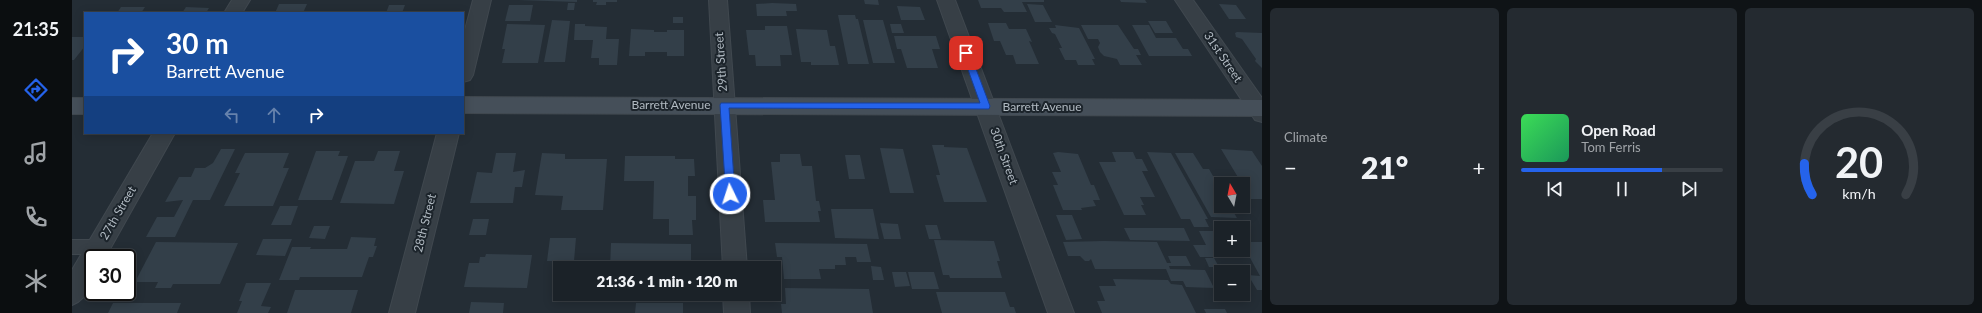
<!DOCTYPE html>
<meta charset="utf-8">
<style>
:root{--surface:#1b2228;--page:#242a30;--text:#f1f3f6;--muted:#a0a4a8;--line:#393f45;--accent:#2563eb}
body{margin:0;font-family:Lato,sans-serif;background:var(--page);color:var(--text);height:100vh;display:flex;flex-direction:column;font-size:15px;white-space:nowrap}
*{box-sizing:border-box;margin:0}
p{font-size:13px;color:var(--muted)}
.icon{flex:none;width:22px;height:22px;fill:none;stroke:currentColor;stroke-width:2;stroke-linecap:round;stroke-linejoin:round}
.map{position:relative;flex:1;overflow:hidden}
.details{display:flex;flex-direction:column;gap:8px;padding:8px;background:#0f1316;width:720px}
.details>*{flex:none}
.banner{position:absolute;left:12px;top:12px;width:380px;height:122px;border-radius:0px;box-shadow:0 2px 10px #0003,0 0 0 1px var(--line);background:#1a4fa0;color:#fff;overflow:hidden}
.needle{width:26px;rotate:350deg}
.fabs{position:absolute;left:1142px;top:177px;display:grid;gap:8px}
.fabs a{display:grid;place-items:center;width:36px;height:36px;border-radius:0px;background:var(--surface);box-shadow:0 2px 10px #0003,0 0 0 1px var(--line);font-size:20px}
.speed{position:absolute;left:12px;top:249px;display:flex;gap:8px;font-size:20px;font-weight:700;text-align:center}
.speed>*{display:grid;place-content:center;width:52px;height:52px;border-radius:50%;background:var(--surface);box-shadow:0 2px 10px #0003,0 0 0 1px var(--line);line-height:1}
.speed .limit{border:2px solid #111;border-radius:6px;background:#fff;color:#111}
.pin{position:absolute;display:grid;place-items:center;width:34px;height:34px;color:#fff;margin:-17px;border-radius:8px;box-shadow:0 2px 6px #0006}
.me{position:absolute;width:44px;margin:-22px;rotate:356deg;stroke-linejoin:round;filter:drop-shadow(0 0 3px #0008)}
.turn{display:flex;align-items:center;gap:14px;height:84px;padding:0 16px;font-size:18px}
.turn .icon{width:52px;height:52px;stroke-width:2.5}
.turn b{display:block;font-size:28px;line-height:34px}
.lanes{display:flex;align-items:center;height:38px;padding:0 16px;background:#0003;justify-content:center;gap:20px;direction:ltr}
.lanes .off{opacity:.35}
.big{font-size:30px;font-weight:800;line-height:1.1}
.details .widget{flex:1;display:flex;flex-direction:column;justify-content:center;gap:6px;min-width:0;padding:0 14px;border-radius:6px;background:var(--page)}
.details .dial{align-items:center;gap:0}
.dial svg{height:104px;overflow:visible;fill:none;stroke:var(--line);stroke-width:7;stroke-linecap:round;text-anchor:middle}
.dial text{fill:var(--text);stroke:none}
.song{display:flex;align-items:center;gap:12px}
.cover{width:48px;height:48px;border-radius:6px;background:linear-gradient(135deg,hsl(130 70% 55%),hsl(150 70% 35%))}
.played{height:4px;border-radius:2px;background:linear-gradient(90deg,var(--accent) 70%,var(--line) 70%)}
.keys{display:flex;justify-content:space-around;direction:ltr}
.heat{display:flex;justify-content:space-between;align-items:center;font-size:22px;direction:ltr}
.details .tiles{flex:1;display:grid;gap:8px;grid-template-columns:repeat(3,1fr)}
.trip{position:absolute;left:481px;top:261px;width:228px;height:40px;border-radius:0px;background:var(--surface);box-shadow:0 2px 10px #0003,0 0 0 1px var(--line);font-weight:800;line-height:40px;text-align:center}
main{display:flex;flex:1;min-height:0}
.tabs{display:flex;flex-direction:column;width:72px;justify-content:space-around;align-items:center;background:#0b0e10;color:var(--muted)}
.tabs .icon{width:28px;height:28px}
.tabs .selected{color:var(--accent)}
.tabs b{font-size:18px;color:var(--text)}
.map>svg:first-child{display:block}
</style>
<main>
<nav class="tabs">
<b>21:35</b>
<svg class="icon selected" aria-label="directions" viewBox="0 0 24 24"><path d="M12 3l9 9-9 9-9-9zM9 14v-3h6M13 9l2 2-2 2"/></svg>
<svg class="icon" aria-label="music" viewBox="0 0 24 24"><path d="M9 18V5l10-2v13"/><circle cx="6" cy="18" r="3"/><circle cx="16" cy="16" r="3"/></svg>
<svg class="icon" aria-label="phone" viewBox="0 0 24 24"><path d="M5 4h4l2 5-3 2q2 4 5 5l2-3 5 2v4C11 20 4 13 5 4z"/></svg>
<svg class="icon" aria-label="climate" viewBox="0 0 24 24"><path d="M12 3v18M4 7l16 10M4 17L20 7"/></svg>
</nav>
<div class="map">
<svg width="1190" height="313" viewBox="0 0 1190 313">
<rect width="100%" height="100%" fill="#242d35"/>
<path fill="#333f49" d="M 446,0 L 505,0 L 505,2 Z
M 521,0 L 545,0 L 545,2 L 534,2 L 534,5 L 524,5 L 525,2 L 521,2 Z
M 792,0 L 806,0 L 807,5 L 793,4 Z
M 906,0 L 972,0 L 972,2 L 950,2 L 955,12 L 932,12 L 929,8 L 909,8 Z
M 1048,0 L 1073,0 L 1075,3 L 1049,2 Z
M 496,3 L 503,3 L 502,10 L 495,10 Z
M 700,3 L 724,4 L 725,11 L 714,11 L 715,16 L 685,16 L 684,4 Z
M 207,4 L 235,4 L 231,13 L 203,13 Z
M 955,4 L 971,5 L 980,22 L 963,22 Z
M 1147,4 L 1164,5 L 1174,19 L 1157,19 Z
M 317,5 L 333,5 L 330,13 L 314,13 Z
M 437,5 L 461,5 L 458,21 L 433,21 Z
M 825,6 L 848,7 L 853,20 L 829,20 Z
M 49,7 L 73,7 L 69,13 L 45,13 Z
M 114,7 L 137,8 L 134,13 L 110,13 Z
M 766,15 L 783,15 L 784,19 L 786,19 L 797,64 L 776,64 Z
M 601,17 L 611,17 L 611,23 L 601,23 Z
M 480,20 L 498,21 L 493,62 L 472,62 Z
M 791,20 L 811,20 L 823,63 L 801,63 Z
M 1076,21 L 1094,21 L 1101,33 L 1083,33 Z
M 916,23 L 934,23 L 937,29 L 954,29 L 960,42 L 957,41 L 967,64 L 944,64 L 941,55 L 934,55 L 928,41 L 922,41 Z
M 435,24 L 473,25 L 466,63 L 430,63 L 433,49 L 430,49 Z
M 503,24 L 513,24 L 513,26 L 535,27 L 534,39 L 547,39 L 545,65 L 527,65 L 527,58 L 519,58 L 521,40 L 502,40 Z
M 818,24 L 829,24 L 832,33 L 820,33 Z
M 983,25 L 1007,28 L 1023,59 L 1020,59 L 1023,65 L 1006,65 L 1004,60 L 993,60 L 987,48 L 990,48 L 983,34 L 980,33 L 977,28 L 984,28 Z
M 1009,25 L 1046,25 L 1062,49 L 1066,49 L 1069,55 L 1064,55 L 1070,65 L 1048,65 L 1045,59 L 1032,56 L 1028,52 L 1026,47 L 1028,43 L 1026,39 L 1016,39 Z
M 1060,25 L 1077,25 L 1084,38 L 1104,38 L 1111,49 L 1116,49 L 1120,56 L 1077,56 Z
M 693,26 L 715,26 L 720,55 L 708,55 L 709,66 L 684,66 L 683,55 L 677,55 L 674,30 L 693,30 Z
M 559,29 L 582,30 L 582,32 L 595,32 L 595,30 L 612,30 L 612,56 L 595,56 L 595,52 L 573,52 L 573,56 L 557,56 Z
M 724,29 L 755,30 L 758,46 L 763,46 L 767,65 L 739,65 L 739,62 L 729,62 Z
M 1165,32 L 1190,33 L 1190,68 L 1183,61 L 1184,59 L 1170,39 L 1164,37 L 1163,33 Z
M 822,36 L 864,36 L 868,49 L 860,49 L 866,68 L 835,68 L 829,49 L 825,49 Z
M 0,37 L 13,37 L 13,46 L 2,60 L 0,60 Z
M 860,145 L 872,145 L 872,147 L 895,148 L 915,202 L 872,202 L 864,175 L 868,175 Z
M 808,148 L 831,149 L 842,193 L 818,193 Z
M 149,149 L 163,149 L 138,200 L 121,200 L 103,237 L 74,237 L 85,217 L 102,217 L 111,200 L 93,202 L 107,177 L 119,177 L 123,168 L 133,168 L 141,163 Z
M 1149,149 L 1180,151 L 1190,166 L 1190,199 L 1179,199 Z
M 244,151 L 268,151 L 266,156 L 276,156 L 260,200 L 226,200 Z
M 306,151 L 328,151 L 322,171 L 332,171 L 322,204 L 268,203 L 283,161 L 302,161 Z
M 986,152 L 1006,154 L 1019,185 L 1022,185 L 1028,200 L 1021,200 L 1024,206 L 1009,208 L 1010,210 L 991,210 L 981,185 L 986,185 L 980,172 L 989,172 L 981,153 Z
M 1040,152 L 1061,152 L 1064,159 L 1070,159 L 1076,171 L 1070,171 L 1083,197 L 1068,197 L 1072,205 L 1069,205 L 1074,215 L 1052,215 L 1027,162 L 1044,162 Z
M 1075,152 L 1099,153 L 1136,219 L 1133,219 L 1137,227 L 1122,227 L 1118,219 L 1109,219 Z
M 173,153 L 217,153 L 211,168 L 217,168 L 201,206 L 152,206 L 168,173 L 163,173 Z
M 424,153 L 444,153 L 441,172 L 453,170 L 450,187 L 443,187 L 441,203 L 398,203 L 405,172 L 420,173 Z
M 470,153 L 493,154 L 493,159 L 535,159 L 531,210 L 489,210 L 491,196 L 463,195 Z
M 1103,153 L 1121,153 L 1131,169 L 1137,169 L 1149,190 L 1149,206 L 1158,206 L 1165,218 L 1139,217 Z
M 708,154 L 728,154 L 730,166 L 740,166 L 744,201 L 747,201 L 749,211 L 746,211 L 748,222 L 693,222 L 691,200 L 703,200 L 699,162 L 708,162 Z
M 773,155 L 788,155 L 793,179 L 777,179 Z
M 553,156 L 603,156 L 603,159 L 622,159 L 623,176 L 616,176 L 616,196 L 624,196 L 624,220 L 620,220 L 621,235 L 597,235 L 597,219 L 581,219 L 582,181 L 552,181 Z
M 208,206 L 226,206 L 219,225 L 199,225 Z
M 759,209 L 801,209 L 807,239 L 763,238 Z
M 984,215 L 1000,215 L 1010,239 L 994,240 Z
M 401,219 L 417,219 L 414,235 L 397,235 Z
M 808,223 L 826,224 L 829,239 L 812,239 Z
M 853,225 L 865,225 L 869,239 L 857,239 Z
M 242,226 L 258,226 L 253,239 L 237,238 Z
M 1052,228 L 1112,228 L 1118,241 L 1058,240 Z
M 1127,231 L 1144,231 L 1149,240 L 1149,250 L 1169,250 L 1173,257 L 1128,257 L 1121,245 L 1134,245 Z
M 279,237 L 304,238 L 302,246 L 305,246 L 301,257 L 297,257 L 290,277 L 228,277 L 227,280 L 207,280 L 220,247 L 239,247 L 238,249 L 275,249 Z
M 478,238 L 504,238 L 502,261 L 475,261 Z
M 191,239 L 220,239 L 213,256 L 184,255 Z
M 862,240 L 922,241 L 928,261 L 925,261 L 930,278 L 878,278 L 877,275 L 871,275 Z
M 1032,241 L 1085,242 L 1095,263 L 1099,263 L 1096,256 L 1114,256 L 1119,266 L 1097,266 L 1098,269 L 1133,270 L 1142,288 L 1114,287 L 1111,281 L 1099,281 L 1094,269 L 1023,269 L 1019,259 L 1017,261 L 1013,261 L 1008,256 L 996,256 L 991,242 Z
M 84,242 L 166,243 L 148,284 L 101,284 L 99,288 L 83,288 L 86,282 L 63,282 Z
M 1171,242 L 1190,242 L 1190,290 L 1185,290 L 1176,275 L 1188,276 L 1171,245 Z
M 539,243 L 619,244 L 619,268 L 538,268 Z
M 703,243 L 795,244 L 799,262 L 785,262 L 784,257 L 773,257 L 774,265 L 763,265 L 763,269 L 747,269 L 749,279 L 712,279 L 710,257 L 705,257 Z
M 414,254 L 460,255 L 455,288 L 392,287 L 397,263 L 407,263 L 408,257 L 413,257 Z
M 1133,258 L 1142,258 L 1147,267 L 1137,267 Z
M 799,266 L 809,267 L 812,280 L 801,280 Z
M 820,272 L 834,272 L 838,286 L 823,287 Z
M 836,272 L 862,272 L 867,289 L 840,289 Z
M 1041,279 L 1096,280 L 1099,284 L 1110,285 L 1124,313 L 1030,313 L 1025,301 L 1033,301 L 1027,286 L 1044,286 Z
M 174,283 L 199,283 L 189,306 L 199,307 L 196,313 L 165,313 L 170,301 L 167,301 Z
M 713,288 L 797,289 L 801,313 L 710,313 L 709,304 L 714,304 Z
M 223,290 L 286,290 L 279,313 L 215,313 Z
M 864,292 L 933,292 L 938,307 L 942,307 L 944,313 L 870,313 Z
M 504,294 L 525,294 L 525,301 L 504,301 Z
M 399,302 L 432,303 L 431,313 L 397,313 Z
M 41,303 L 109,303 L 105,313 L 36,313 Z
M 564,303 L 611,303 L 611,313 L 563,313 Z
M 1132,309 L 1153,309 L 1155,313 L 1134,313 Z"/>
<g fill="none" stroke-linecap="round" stroke-linejoin="round">
<g stroke="#40484f" stroke-width="2">
<path id="service" d="M 0,240 L 26,240 L 31,242 L 34,247 L 31,252 L 26,254 L 0,254 Z"/>
</g>
<g stroke="#40484f" stroke-width="2">
<path id="minor" d="M 160,0 L 178,0 L 170,13 L 152,13 Z
M 401,0 L 419,0 L 401,75 L 398,80 L 391,82 L 391,37 Z
M 637,0 L 655,0 L 675,268 L 651,268 Z
M 865,0 L 883,0 L 1002,313 L 976,313 Z
M 1103,0 L 1121,0 L 1190,98 L 1190,122 L 1183,120 Z
M 81,133 L 103,133 L 33,258 L 21,258 C 21,277 20,297 0,305 L 0,270 Z
M 365,133 L 387,133 L 343,313 L 317,313 Z
M 651,294 L 677,294 L 678,313 L 652,313 Z"/>
</g>
<g stroke="#40484f" stroke-width="2">
<path id="secondary" d="M 391,97 L 1190,100 L 1190,116 L 391,113 Z
M 0,98 L 13,98 L 13,114 L 0,114 Z"/>
</g>
<use href="#service" fill="#373f46" fill-rule="evenodd"/>
<use href="#minor" fill="#373f46" fill-rule="evenodd"/>
<use href="#secondary" fill="#454f59" fill-rule="evenodd"/>
</g>
<path fill="#2563eb" stroke="#184099" d="M 894,50 L 898,53 L 918,106 L 917,109 L 657,108 L 663,194 L 658,198 L 654,197 L 648,105 L 649,103 L 908,103 L 890,53 Z"/>
<g text-anchor="middle" stroke-width="4" stroke-linejoin="round" paint-order="stroke">
<g font-size="12" fill="#b1bac2" stroke="#1c242b">
<text transform="translate(1151 57) rotate(56)" y="4">31st Street</text>
<text transform="translate(649 62) rotate(-94)" y="4">29th Street</text>
<text x="599" y="109">Barrett Avenue</text>
<text x="970" y="111">Barrett Avenue</text>
<text transform="translate(932 156) rotate(70)" y="4">30th Street</text>
<text transform="translate(46 213) rotate(-60)" y="4">27th Street</text>
<text transform="translate(353 223) rotate(-76)" y="4">28th Street</text>
</g>
</g>
</svg>
<div class="fabs">
<a><svg class="needle" viewBox="-14 -14 28 28"><path d="M0-13l5 13h-10z" fill="#e53935"/><path d="M0 13l5-13h-10z" fill="#a0a4a8"/></svg></a>
<a>+</a>
<a>−</a>
</div>
<div class="speed"><div class="limit">30</div></div>
<div class="pin" style="left:894px;top:53px;background:#d93025"><svg class="icon" aria-label="arrive" viewBox="0 0 24 24"><path d="M6 21V4h12l-3 4 3 4H6"/></svg></div>
<svg class="me" style="left:658px;top:194px" viewBox="-20 -20 40 40"><circle r="17" fill="#2563eb" stroke="#fff" stroke-width="3"/><path d="M0-11L8 9 0 5-8 9z" fill="#fff"/></svg>
<div class="trip">21:36 · 1 min · 120 m</div>
<div class="banner">
<div class="turn"><svg class="icon" aria-label="right" viewBox="0 0 24 24"><path d="M7 20v-9h11M14 6l5 5-5 5"/></svg><div><b>30 m</b>Barrett Avenue</div></div>
<div class="lanes"><svg class="icon off" aria-label="left" viewBox="0 0 24 24"><path d="M17 20v-9H6M10 6l-5 5 5 5"/></svg><svg class="icon off" aria-label="ahead" viewBox="0 0 24 24"><path d="M12 20V5M6 11l6-6 6 6"/></svg><svg class="icon" aria-label="right" viewBox="0 0 24 24"><path d="M7 20v-9h11M14 6l5 5-5 5"/></svg></div>
</div>
</div>
<section class="details">
<div class="tiles">
<div class="widget"><p>Climate</p>
<div class="heat"><a>−</a><b class="big">21°</b><a>+</a></div>
</div>
<div class="widget">
<div class="song"><i class="cover"></i><div><b>Open Road</b><p>Tom Ferris</p></div></div>
<div class="played"></div>
<div class="keys"><svg class="icon" aria-label="previous" viewBox="0 0 24 24"><path d="M18 5L8 12l10 7zM5 5v14"/></svg><svg class="icon" aria-label="pause" viewBox="0 0 24 24"><path d="M8 5v14M16 5v14"/></svg><svg class="icon" aria-label="next" viewBox="0 0 24 24"><path d="M6 5l10 7-10 7zM19 5v14"/></svg></div>
</div>
<div class="widget dial"><svg viewBox="0 0 100 80">
<path d="M14 69A42 42 0 1 1 86 69"/>
<path d="M14 69A42 42 0 0 1 8 45" stroke="#2563eb"/>
<text x="50" y="56" font-size="32" font-weight="700">20</text>
<text x="50" y="72" font-size="11">km/h</text>
</svg></div>
</div>
</section>
</main>
